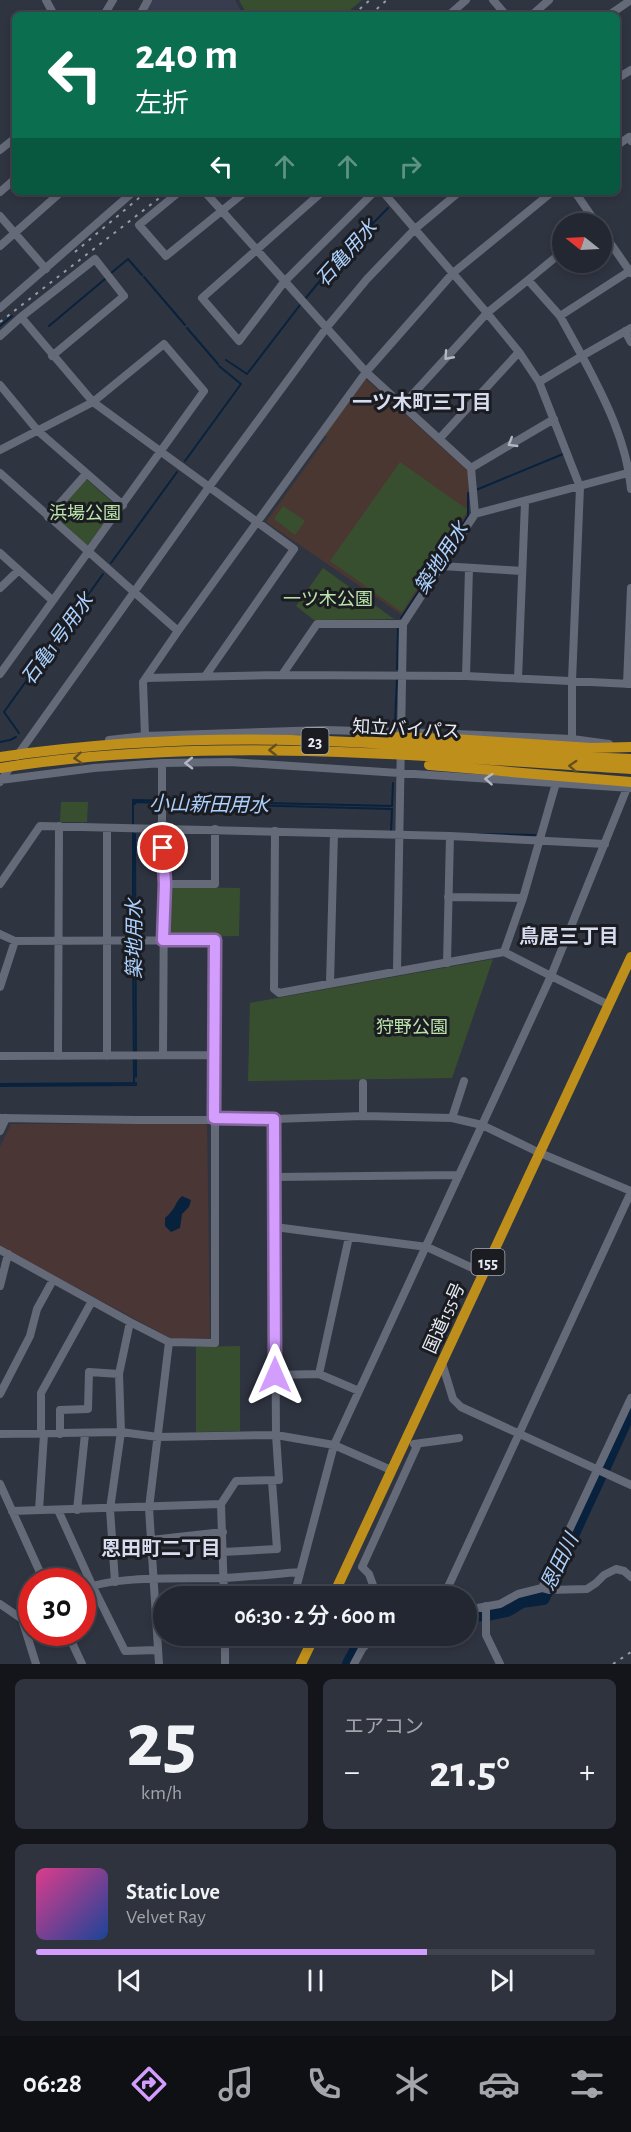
<!DOCTYPE html>
<html lang="ja">
<meta charset="utf-8">
<style>
:root{--surface:#232731;--page:#2f333d;--text:#f1f3f6;--muted:#a3a5ab;--line:#40444d;--accent:#d29dfd}
body{margin:0;font-family:"Alegreya Sans","Noto Sans JP",sans-serif;background:var(--page);color:var(--text);height:100vh;display:flex;flex-direction:column;font-size:22px;white-space:nowrap}
*{box-sizing:border-box;margin:0}
p{font-size:20px;color:var(--muted)}
.icon{flex:none;width:33px;height:33px;fill:none;stroke:currentColor;stroke-width:2;stroke-linecap:round;stroke-linejoin:round}
.map{position:relative;height:1664px;overflow:hidden}
.details{display:flex;flex-direction:column;gap:15px;padding:15px;background:#13151b;flex:1}
.details>*{flex:none}
.guide{position:absolute;left:12px;top:12px;width:608px;height:183px;border-radius:9px;box-shadow:0 3px 9px #0003,0 0 0 2px var(--line);background:#0b6e4f;color:#fff;overflow:hidden}
.needle{width:39px;rotate:288deg}
.tools{position:absolute;left:552px;top:213px;display:grid;gap:12px}
.tools a{display:grid;place-items:center;width:60px;height:60px;border-radius:50%;background:var(--surface);box-shadow:0 3px 9px #0003,0 0 0 2px var(--line);font-size:30px}
.speed{position:absolute;left:18px;top:1568px;display:flex;gap:12px;font-size:30px;font-weight:700;text-align:center}
.speed>*{display:grid;place-content:center;width:78px;height:78px;border-radius:50%;background:var(--surface);box-shadow:0 3px 9px #0003,0 0 0 2px var(--line);line-height:1}
.speed .limit{border:9px solid #d22;background:#fff;color:#111}
.pin{position:absolute;display:grid;place-items:center;width:51px;height:51px;color:#fff;margin:-26px;border:3px solid #fff;border-radius:50%;box-shadow:0 2px 6px #0007}
.me{position:absolute;width:66px;margin:-33px;rotate:0deg;stroke-linejoin:round;filter:drop-shadow(0 0 4px #0008)}
.turn{display:flex;align-items:center;gap:21px;height:126px;padding:0 24px;font-size:27px}
.turn .icon{width:78px;height:78px;stroke-width:2.5}
.turn b{display:block;font-size:42px;line-height:51px}
.lanes{display:flex;align-items:center;height:57px;padding:0 24px;background:#0003;justify-content:center;gap:30px;direction:ltr}
.lanes .off{opacity:.35}
.big{font-size:45px;font-weight:600;line-height:1.1}
.details .tile{flex:1;display:flex;flex-direction:column;justify-content:center;gap:9px;min-width:0;padding:0 21px;border-radius:9px;background:var(--page)}
.details .dial{align-items:center;gap:0}
.dial b{font-size:78px;line-height:1}
.song{display:flex;align-items:center;gap:18px}
.cover{width:72px;height:72px;border-radius:9px;background:linear-gradient(135deg,hsl(330 70% 55%),hsl(220 70% 35%))}
.played{height:6px;border-radius:3px;background:linear-gradient(90deg,var(--accent) 70%,var(--line) 70%)}
.keys{display:flex;justify-content:space-around;direction:ltr}
.heat{display:flex;justify-content:space-between;align-items:center;font-size:33px;direction:ltr}
.details .tiles{flex:1;display:grid;gap:15px;grid-template-columns:1fr 1fr}
.tile:last-child{grid-column:span 2}
.trip{position:absolute;left:153px;top:1586px;width:324px;height:60px;border-radius:30px;background:var(--surface);box-shadow:0 3px 9px #0003,0 0 0 2px var(--line);font-weight:600;line-height:60px;text-align:center}
.tabs{display:flex;height:96px;justify-content:space-around;align-items:center;background:#0e1014;color:var(--muted)}
.tabs .icon{width:42px;height:42px}
.tabs .current{color:var(--accent)}
.tabs b{font-size:27px;color:var(--text)}
.map>svg:first-child{display:block}
</style>
<div class="map">
<svg width="631" height="1664" viewBox="0 0 631 1664">
<rect width="100%" height="100%" fill="#2f3441"/>
<path fill="#4b3636" d="M 11,1124 L 207,1124 L 210,1338 L 170,1338 L 0,1246 L 0,1147 Z"/>
<path fill="#373d4f" d="M 151,0 L 235,0 L 243,15 L 144,15 Z"/>
<path fill="#4a3731" d="M 366,379 L 468,471 L 469,512 L 402,615 L 266,522 L 327,437 L 324,435 Z"/>
<path fill="#384f2f" d="M 239,0 L 362,0 L 344,15 L 247,15 Z
M 400,462 L 468,510 L 402,612 L 330,561 Z
M 86,479 L 117,506 L 86,547 L 53,517 Z
M 283,506 L 305,521 L 295,535 L 274,519 Z
M 323,568 L 394,619 L 314,620 L 296,606 Z
M 61,802 L 88,802 L 87,822 L 60,822 Z
M 168,887 L 240,888 L 239,936 L 168,937 Z
M 493,959 L 452,1078 L 248,1081 L 250,1003 Z
M 240,1346 L 240,1431 L 196,1432 L 196,1347 Z"/>
<path fill="#08223e" d="M 182,1196 L 191,1200 L 189,1207 L 182,1214 L 180,1228 L 171,1232 L 165,1226 L 165,1218 C 176,1209 175,1202 182,1196 Z"/>
<g fill="none" stroke-linecap="round" stroke-linejoin="round">
<path stroke="#08223e" stroke-width="2" d="M 110,274 L 128,259 L 142,275
M 144,277 L 185,325
M 305,299 L 336,261 L 388,208
M 0,326 L 12,316
M 49,326 L 105,279
M 187,328 L 218,364
M 226,360 L 247,374 L 300,305
M 185,461 L 241,384 L 219,366
M 476,490 L 563,454
M 111,563 L 177,472
M 401,618 L 468,516 L 468,493
M 397,669 L 398,628
M 395,723 L 397,679
M 19,733 L 4,712 L 103,574
M 0,742 L 10,740 L 16,737
M 166,803 L 392,809 L 391,832
M 135,804 L 135,802 L 160,803
M 135,834 L 136,1053
M 478,834 L 535,835
M 133,938 L 133,800 L 392,806 L 393,783
M 136,1059 L 136,1077
M 0,1084 L 134,1083 L 133,943
M 0,1086 L 136,1085 L 136,1083"/>
<path stroke="#08223e" stroke-width="14" d="M 603,1469 L 631,1408
M 488,1614 L 507,1610 L 522,1601 L 543,1598 L 600,1475
M 466,1615 L 485,1614
M 349,1664 C 357,1648 362,1638 381,1635"/>
<path stroke="#656a79" stroke-width="8" d="M 46,0 L 54,15
M 493,0 L 506,15
M 104,15 L 113,0
M 140,15 L 148,0
M 449,15 L 466,0
M 532,15 L 549,0
M 609,15 L 631,0
M 616,79 L 631,70
M 616,146 L 629,137 L 631,141
M 0,150 L 15,138
M 0,192 L 15,179
M 179,192 L 139,225 L 166,256 L 245,192
M 205,192 L 366,372 L 471,468 L 475,514 L 403,624 L 397,970
M 322,192 L 202,298 L 239,341 L 284,282 L 374,192
M 383,192 L 487,313 L 528,280 L 560,316 L 582,356 L 631,328
M 575,192 L 597,224
M 0,216 L 46,269
M 602,231 L 631,273
M 0,246 L 61,192
M 528,280 L 562,252
M 0,308 L 133,192
M 560,316 L 631,270
M 21,317 L 95,259 L 124,296 L 52,356
M 625,331 L 631,342
M 0,336 L 21,317 L 93,402 L 294,549 L 206,675
M 539,382 L 580,487 L 572,681 L 572,739
M 0,385 L 38,431 L 123,505
M 403,405 L 487,313 L 519,352 L 539,382 L 582,356 C 604,397 627,442 631,489
M 440,438 L 519,352
M 0,450 L 93,402 L 164,344 L 204,391 L 0,674
M 471,468 L 554,419
M 0,473 L 178,631 L 143,682 L 145,736
M 475,514 L 631,472
M 48,517 L 86,474
M 0,553 L 52,600
M 442,566 L 522,571
M 0,588 L 19,570
M 178,631 L 366,372 L 453,273 L 552,192
M 282,675 L 466,676 L 631,684
M 466,676 L 469,568
M 146,678 L 282,675 L 317,624 L 403,624
M 518,679 L 525,502
M 627,684 L 631,588
M 456,734 L 572,739 L 609,744
M 109,740 L 145,736 L 325,730 L 429,733
M 17,756 L 209,487 L 327,327 L 367,279 L 415,229 L 459,192
M 162,763 L 162,830 L 164,884 L 163,1055
M 0,780 L 94,768 L 162,763 L 230,762 L 631,788
M 0,782 L 11,766
M 275,831 L 274,989 L 279,993 L 504,952
M 450,836 L 605,844
M 0,884 L 40,826 L 450,836 L 447,963
M 164,884 L 215,884 L 215,829
M 523,898 L 556,783
M 0,934 L 15,941 L 0,987
M 15,941 L 215,940 L 215,1343 L 169,1342 L 130,1322 L 119,1374 L 121,1432 L 110,1509 L 115,1582
M 330,983 L 334,833
M 609,1005 L 551,976 L 627,788
M 0,1056 L 214,1055
M 58,1056 L 59,826
M 107,1056 L 107,829
M 363,1083 L 363,1116
M 0,1118 L 136,1120 L 274,1119 L 363,1116 L 452,1118 L 482,1125 L 540,1153 L 631,1191
M 452,1118 L 464,1081
M 0,1131 L 6,1118
M 275,1177 L 459,1175
M 275,1227 L 427,1247 L 483,1273
M 0,1250 L 130,1322
M 0,1286 L 8,1254
M 442,1363 L 453,1399 L 461,1407 L 631,1485
M 319,1374 L 349,1237
M 275,1375 L 319,1374 L 359,1391
M 0,1394 L 30,1336 L 37,1309 L 53,1280
M 0,1434 L 121,1432 L 158,1437 L 276,1435 L 334,1445 L 391,1470
M 41,1434 L 41,1393 L 92,1301
M 60,1434 L 60,1410 L 88,1409 L 89,1372 L 119,1374
M 414,1444 L 459,1438
M 0,1484 L 44,1581
M 39,1510 L 44,1434
M 58,1510 L 92,1585 L 125,1651 L 158,1650
M 77,1510 L 85,1434
M 12,1511 L 221,1504
M 151,1540 L 223,1532
M 223,1552 L 277,1549 L 272,1481
M 542,1588 L 631,1398
M 82,1590 C 113,1575 185,1579 221,1578 C 248,1577 274,1574 300,1572
M 224,1596 L 221,1504 L 236,1481 L 279,1480 L 276,1435 L 274,1119
M 294,1596 L 334,1445 L 551,976 L 504,952 L 523,898 L 448,897
M 377,1596 L 369,1574 L 362,1567 L 418,1444
M 442,1596 L 448,1587 L 631,1192
M 0,1604 L 22,1619 L 36,1664
M 486,1606 L 486,1635 L 500,1664
M 466,1610 L 500,1604 L 518,1594 L 542,1588 L 549,1590 L 587,1589 L 596,1583 L 604,1575 L 616,1569 L 624,1571 L 631,1577
M 67,1632 L 82,1664
M 225,1635 L 225,1664
M 159,1664 L 149,1508 L 169,1342
M 354,1664 L 362,1649 L 367,1644 L 418,1635"/>
<path stroke="#bf8f1b" stroke-width="10" d="M 360,736 L 454,739 L 591,748 L 631,747
M 0,757 C 96,743 193,738 290,740 C 404,742 517,754 631,759
M 429,765 L 631,782
M 0,768 C 209,735 421,756 631,769
M 333,1596 L 631,957
M 301,1664 L 315,1635"/>
<path stroke="#999da7" stroke-width="2" stroke-dasharray="3 6" stroke-linecap="butt" d="M 353,15 L 370,0
M 370,15 L 387,0
M 75,252 L 146,192
M 0,322 L 167,192
M 613,1664 L 631,1652"/>
</g>
<defs><path id="oneway-chevron" d="M-2-3.5L2.5 0L-2 3.5" fill="none" stroke-width="1.6" stroke-linecap="round" stroke-linejoin="round" transform="scale(1.5)"/></defs>
<g stroke="#b3b7c2">
<use href="#oneway-chevron" transform="translate(448 356) rotate(132)"/>
<use href="#oneway-chevron" transform="translate(512 443) rotate(149)"/>
<use href="#oneway-chevron" transform="translate(189 763) rotate(179)"/>
<use href="#oneway-chevron" transform="translate(489 779) rotate(-176)"/>
</g>
<g stroke="#64501f">
<use href="#oneway-chevron" transform="translate(273 750) rotate(-180)"/>
<use href="#oneway-chevron" transform="translate(78 758) rotate(175)"/>
<use href="#oneway-chevron" transform="translate(573 766) rotate(-177)"/>
</g>
<g fill="none" stroke-linecap="round" stroke-linejoin="round">
<g stroke="#8866a4" stroke-width="15">
<path id="route" d="M 163,848 L 165,884 L 163,940 L 215,940 L 214,1118 L 274,1119 L 275,1375"/>
</g>
<use href="#route" stroke="#d29dfd" stroke-width="10"/>
</g>
<g text-anchor="middle" stroke-width="6" stroke-linejoin="round" paint-order="stroke">
<g fill="#1a1c22" stroke="#aaacb4" stroke-width="1.5">
<rect x="301.5" y="728" width="27" height="26" rx="4.5"/>
<rect x="471.5" y="1249" width="33" height="26" rx="4.5"/>
</g>
<g font-size="16" font-weight="bold" fill="#e7eaf2">
<text x="315" y="747">23</text>
<text x="488" y="1268">155</text>
</g>
<g font-size="18" fill="#bbe5aa" stroke="#1a1c22">
<text x="85" y="519">浜場公園</text>
<text x="328" y="605">一ツ木公園</text>
<text x="412" y="1033">狩野公園</text>
</g>
<g font-size="18" fill="#e7eaf2" stroke="#1a1c22">
<text transform="translate(406 729) rotate(3)" y="6">知立バイパス</text>
<text transform="translate(444 1318) rotate(-66)" y="6">国道155号</text>
</g>
<g font-size="20" font-style="italic" fill="#acd1fd" stroke="#1a1c22">
<text transform="translate(346 253) rotate(-48)" y="7">石亀用水</text>
<text transform="translate(441 558) rotate(-57)" y="7">築地用水</text>
<text transform="translate(57 639) rotate(-54)" y="7">石亀1号用水</text>
<text transform="translate(209 804) rotate(1)" y="7">小山新田用水</text>
<text transform="translate(134 939) rotate(-90)" y="7">築地用水</text>
<text transform="translate(559 1562) rotate(-64)" y="7">恩田川</text>
</g>
<g font-size="20" font-weight="bold" fill="#d7ddee" stroke="#1a1c22">
<text x="422" y="409">一ツ木町三丁目</text>
<text x="569" y="943">鳥居三丁目</text>
<text x="161" y="1555">恩田町二丁目</text>
</g>
</g>
</svg>
<div class="tools">
<a><svg class="needle" viewBox="-14 -14 28 28"><path d="M0-13l5 13h-10z" fill="#e53935"/><path d="M0 13l5-13h-10z" fill="#a3a5ab"/></svg></a>
</div>
<div class="speed"><div class="limit">30</div></div>
<div class="pin" style="left:163px;top:848px;background:#d93025"><svg class="icon" aria-label="arrive" viewBox="0 0 24 24"><path d="M6 21V4h12l-3 4 3 4H6"/></svg></div>
<svg class="me" style="left:275px;top:1375px" viewBox="-20 -20 40 40"><path d="M0-17L14 15 0 8-14 15z" fill="#d29dfd" stroke="#fff" stroke-width="4"/></svg>
<div class="trip">06:30 · 2 分 · 600 m</div>
<div class="guide">
<div class="turn"><svg class="icon" aria-label="left" viewBox="0 0 24 24"><path d="M17 20v-9H6M10 6l-5 5 5 5"/></svg><div><b>240 m</b>左折</div></div>
<div class="lanes"><svg class="icon" aria-label="left" viewBox="0 0 24 24"><path d="M17 20v-9H6M10 6l-5 5 5 5"/></svg><svg class="icon off" aria-label="ahead" viewBox="0 0 24 24"><path d="M12 20V5M6 11l6-6 6 6"/></svg><svg class="icon off" aria-label="ahead" viewBox="0 0 24 24"><path d="M12 20V5M6 11l6-6 6 6"/></svg><svg class="icon off" aria-label="right" viewBox="0 0 24 24"><path d="M7 20v-9h11M14 6l5 5-5 5"/></svg></div>
</div>
</div>
<section class="details">
<div class="tiles">
<div class="tile dial"><b>25</b><p>km/h</p></div>
<div class="tile"><p>エアコン</p>
<div class="heat"><a>−</a><b class="big">21.5°</b><a>+</a></div>
</div>
<div class="tile">
<div class="song"><i class="cover"></i><div><b>Static Love</b><p>Velvet Ray</p></div></div>
<div class="played"></div>
<div class="keys"><svg class="icon" aria-label="previous" viewBox="0 0 24 24"><path d="M18 5L8 12l10 7zM5 5v14"/></svg><svg class="icon" aria-label="pause" viewBox="0 0 24 24"><path d="M8 5v14M16 5v14"/></svg><svg class="icon" aria-label="next" viewBox="0 0 24 24"><path d="M6 5l10 7-10 7zM19 5v14"/></svg></div>
</div>
</div>
</section>
<nav class="tabs">
<b>06:28</b>
<svg class="icon current" aria-label="directions" viewBox="0 0 24 24"><path d="M12 3l9 9-9 9-9-9zM9 14v-3h6M13 9l2 2-2 2"/></svg>
<svg class="icon" aria-label="music" viewBox="0 0 24 24"><path d="M9 18V5l10-2v13"/><circle cx="6" cy="18" r="3"/><circle cx="16" cy="16" r="3"/></svg>
<svg class="icon" aria-label="phone" viewBox="0 0 24 24"><path d="M5 4h4l2 5-3 2q2 4 5 5l2-3 5 2v4C11 20 4 13 5 4z"/></svg>
<svg class="icon" aria-label="climate" viewBox="0 0 24 24"><path d="M12 3v18M4 7l16 10M4 17L20 7"/></svg>
<svg class="icon" aria-label="car" viewBox="0 0 24 24"><path d="M5 17H2v-5l4-1 3-4h7l3 4 3 1v5h-3M9 17h6M6 11h13"/><circle cx="7" cy="17" r="2"/><circle cx="17" cy="17" r="2"/></svg>
<svg class="icon" aria-label="filters" viewBox="0 0 24 24"><path d="M4 7h16M4 17h16"/><circle cx="9" cy="7" r="2"/><circle cx="15" cy="17" r="2"/></svg>
</nav>
